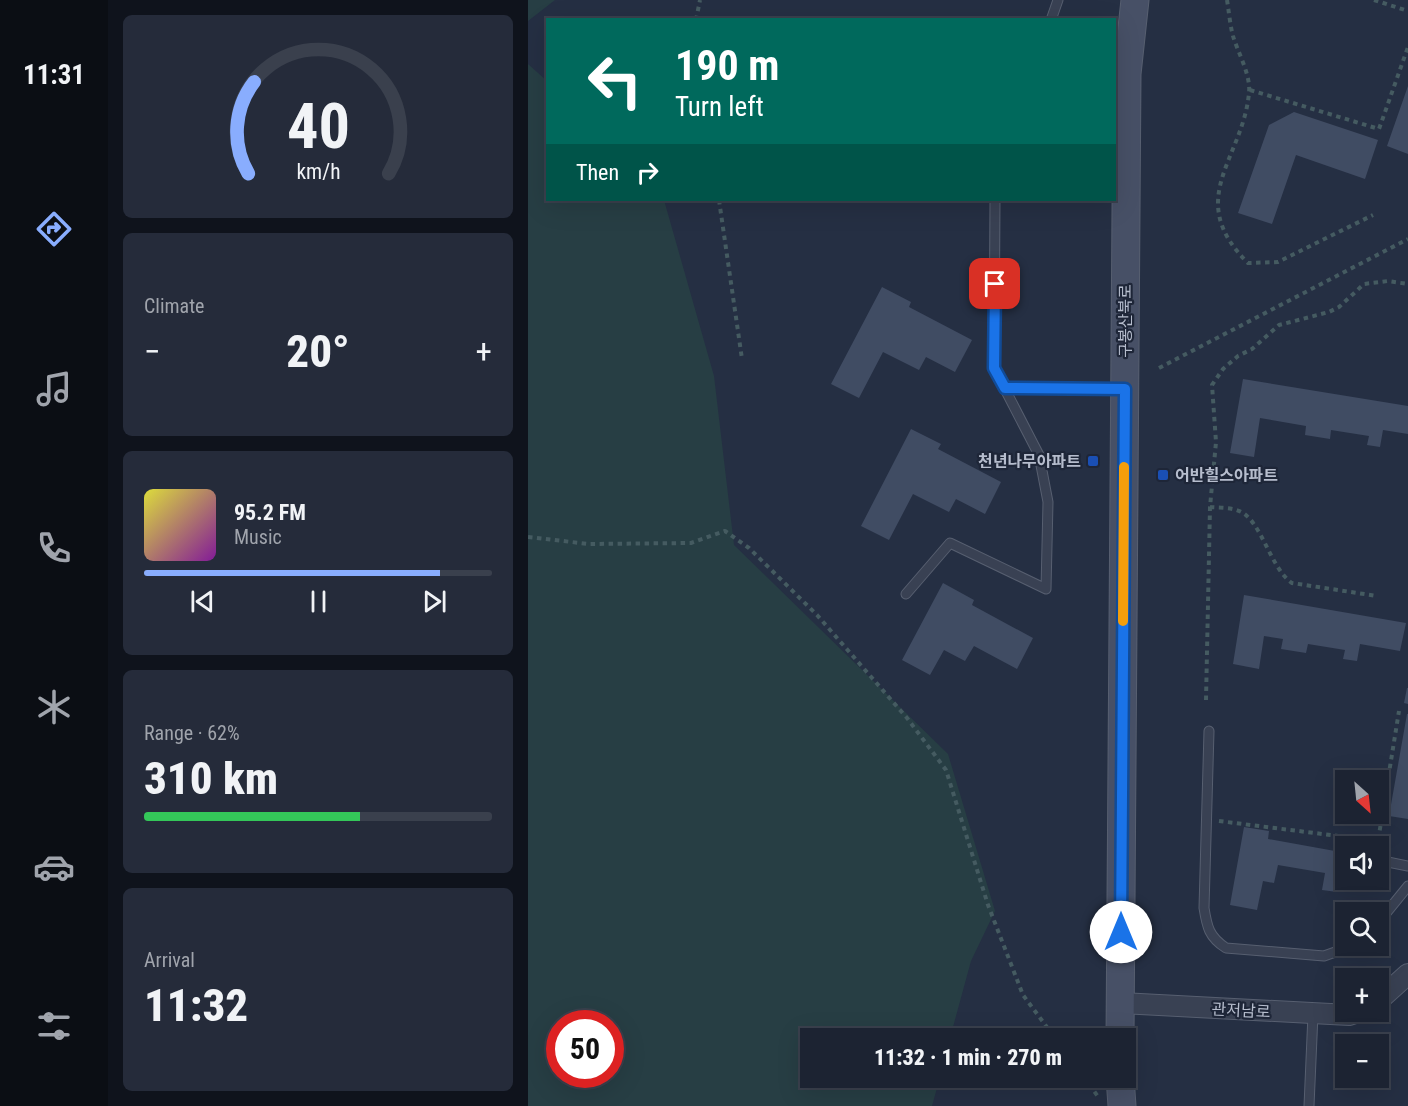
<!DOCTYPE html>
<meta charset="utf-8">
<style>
:root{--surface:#1c2332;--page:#252b3a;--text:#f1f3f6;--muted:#a0a4ac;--line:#3a404d;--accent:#89adfe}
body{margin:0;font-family:"Roboto Condensed","Noto Sans KR",sans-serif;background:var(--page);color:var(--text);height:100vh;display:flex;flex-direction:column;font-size:22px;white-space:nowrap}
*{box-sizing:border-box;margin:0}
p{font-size:20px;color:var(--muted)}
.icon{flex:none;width:33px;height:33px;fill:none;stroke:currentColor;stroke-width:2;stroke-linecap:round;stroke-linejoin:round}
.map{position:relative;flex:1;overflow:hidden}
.panel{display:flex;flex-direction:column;gap:15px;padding:15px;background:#0f131c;width:420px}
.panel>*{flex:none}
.guide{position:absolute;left:18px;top:18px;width:570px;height:183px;border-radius:0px;box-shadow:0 6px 24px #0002,0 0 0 2px var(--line);background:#00695c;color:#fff;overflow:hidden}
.needle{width:39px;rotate:153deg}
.controls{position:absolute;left:807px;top:770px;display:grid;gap:12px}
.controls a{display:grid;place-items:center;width:54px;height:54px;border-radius:0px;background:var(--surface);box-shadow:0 6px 24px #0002,0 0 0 2px var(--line);font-size:30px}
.speed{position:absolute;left:18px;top:1010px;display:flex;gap:12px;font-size:30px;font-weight:700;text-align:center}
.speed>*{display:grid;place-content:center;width:78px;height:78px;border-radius:50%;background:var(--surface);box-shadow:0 6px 24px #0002,0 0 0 2px var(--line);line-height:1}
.speed .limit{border:9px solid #d22;background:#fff;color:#111}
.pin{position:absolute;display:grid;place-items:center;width:51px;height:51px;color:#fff;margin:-26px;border-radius:12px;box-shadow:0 3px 9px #0006}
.me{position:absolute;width:66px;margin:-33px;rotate:0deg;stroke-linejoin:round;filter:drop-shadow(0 0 4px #0008)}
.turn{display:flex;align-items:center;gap:21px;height:126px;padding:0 30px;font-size:27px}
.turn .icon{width:78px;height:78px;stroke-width:2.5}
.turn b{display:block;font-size:42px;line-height:51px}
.then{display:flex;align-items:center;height:57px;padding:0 30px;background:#0003;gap:12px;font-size:22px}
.big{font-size:45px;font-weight:800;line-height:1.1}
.panel .widget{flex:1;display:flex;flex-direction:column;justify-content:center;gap:9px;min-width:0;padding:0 21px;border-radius:9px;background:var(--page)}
.panel .dial{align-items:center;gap:0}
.dial svg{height:156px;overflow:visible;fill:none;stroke:var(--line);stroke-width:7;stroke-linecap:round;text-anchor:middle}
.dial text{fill:var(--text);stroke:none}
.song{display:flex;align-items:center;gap:18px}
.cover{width:72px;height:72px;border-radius:9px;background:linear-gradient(135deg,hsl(60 70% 55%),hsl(290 70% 35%))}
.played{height:6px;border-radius:3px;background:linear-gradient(90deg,var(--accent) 85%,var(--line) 85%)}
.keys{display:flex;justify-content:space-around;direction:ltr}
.heat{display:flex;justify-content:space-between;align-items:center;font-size:33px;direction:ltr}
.charge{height:9px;border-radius:4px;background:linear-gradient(90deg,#34c759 62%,var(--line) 0)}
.trip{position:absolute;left:272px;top:1028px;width:336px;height:60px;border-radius:0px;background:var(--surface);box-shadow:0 6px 24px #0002,0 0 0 2px var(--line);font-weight:800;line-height:60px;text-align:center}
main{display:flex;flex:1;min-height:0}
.dock{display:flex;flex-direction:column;width:108px;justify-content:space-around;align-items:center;background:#0b0e14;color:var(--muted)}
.dock .icon{width:42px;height:42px}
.dock .selected{color:var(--accent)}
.dock b{font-size:27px;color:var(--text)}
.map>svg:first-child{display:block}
</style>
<main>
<nav class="dock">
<b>11:31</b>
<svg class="icon selected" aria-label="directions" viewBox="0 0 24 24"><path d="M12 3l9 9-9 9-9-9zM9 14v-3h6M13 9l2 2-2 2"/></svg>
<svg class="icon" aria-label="music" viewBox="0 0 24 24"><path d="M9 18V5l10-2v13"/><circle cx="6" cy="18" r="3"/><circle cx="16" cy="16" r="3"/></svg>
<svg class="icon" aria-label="phone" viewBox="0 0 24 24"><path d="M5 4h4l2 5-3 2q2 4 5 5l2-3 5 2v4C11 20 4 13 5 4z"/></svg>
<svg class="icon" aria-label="climate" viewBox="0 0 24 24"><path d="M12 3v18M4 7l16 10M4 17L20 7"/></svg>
<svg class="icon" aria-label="car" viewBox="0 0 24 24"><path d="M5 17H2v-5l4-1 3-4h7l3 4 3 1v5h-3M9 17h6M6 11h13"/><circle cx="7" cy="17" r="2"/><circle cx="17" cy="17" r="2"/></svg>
<svg class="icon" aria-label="filters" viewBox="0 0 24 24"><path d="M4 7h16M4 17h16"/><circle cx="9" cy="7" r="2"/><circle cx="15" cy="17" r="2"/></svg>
</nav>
<section class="panel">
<div class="widget dial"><svg viewBox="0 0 100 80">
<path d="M14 69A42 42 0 1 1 86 69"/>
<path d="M14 69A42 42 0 0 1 17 22" stroke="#89adfe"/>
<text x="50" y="56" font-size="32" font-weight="700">40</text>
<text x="50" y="72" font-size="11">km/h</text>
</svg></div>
<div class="widget"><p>Climate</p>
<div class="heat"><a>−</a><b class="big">20°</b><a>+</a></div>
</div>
<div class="widget">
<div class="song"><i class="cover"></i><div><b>95.2 FM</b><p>Music</p></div></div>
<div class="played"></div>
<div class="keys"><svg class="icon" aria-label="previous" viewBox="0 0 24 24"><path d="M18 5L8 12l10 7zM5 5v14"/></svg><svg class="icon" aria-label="pause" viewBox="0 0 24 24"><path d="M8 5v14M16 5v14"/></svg><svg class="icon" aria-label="next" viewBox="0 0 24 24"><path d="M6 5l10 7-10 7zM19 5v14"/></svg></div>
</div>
<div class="widget"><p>Range · 62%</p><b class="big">310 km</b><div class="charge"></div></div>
<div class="widget"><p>Arrival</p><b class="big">11:32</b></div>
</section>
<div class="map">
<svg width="880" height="1106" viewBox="0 0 880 1106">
<rect width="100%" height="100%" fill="#252f43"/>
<path fill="#273e44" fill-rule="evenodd" d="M 0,0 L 27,0 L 0,21 Z
M 0,64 L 19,81 L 20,200 L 136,200 L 186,376 L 206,545 L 420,754 L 467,911 L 443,961 L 422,1038 L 282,1038 L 282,1077 L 412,1077 L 404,1106 L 0,1106 ZM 32,1023 L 82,1023 L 82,1074 L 32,1074 Z"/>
<path fill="#404c63" d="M 880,86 L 880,154 L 859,146 Z
M 766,112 L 850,140 L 837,179 L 768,155 L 744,224 L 710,213 L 741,125 Z
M 354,287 L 383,302 L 381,307 L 444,340 L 427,372 L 398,357 L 391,370 L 355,352 L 331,398 L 303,384 Z
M 715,379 L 880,406 L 880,434 L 855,430 L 852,447 L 839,445 L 841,436 L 803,430 L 802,439 L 777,435 L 778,426 L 732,418 L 726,457 L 702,453 Z
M 383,429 L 413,444 L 410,449 L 473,482 L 457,514 L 428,499 L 421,512 L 385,494 L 361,540 L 333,526 Z
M 415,583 L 446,600 L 444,605 L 505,638 L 489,669 L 446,646 L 437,661 L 416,650 L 402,675 L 374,660 Z
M 716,595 L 878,623 L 872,651 L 832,644 L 829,661 L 815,659 L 817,650 L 780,644 L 778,653 L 753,649 L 755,639 L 736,636 L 731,669 L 705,664 Z
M 879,688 L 880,688 L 880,704 L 876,703 Z
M 879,714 L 880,714 L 880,819 L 861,816 Z
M 716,827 L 741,831 L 740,839 L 818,853 L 818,880 L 812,879 L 809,892 L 794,890 L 797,873 L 750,865 L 746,883 L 735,881 L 729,910 L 702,905 Z
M 818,879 L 839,879 L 838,884 Z"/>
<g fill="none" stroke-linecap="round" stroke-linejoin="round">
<g stroke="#575f70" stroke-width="11">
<path id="lane" d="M 523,20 L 530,0
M 477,388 L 594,389
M 378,594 L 422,543 L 518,589 L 520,502 L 511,455 L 466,368 L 467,200
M 681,731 L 676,908 C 679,927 681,937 698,948 L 796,956 L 827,945
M 850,860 L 880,866
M 850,923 L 880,886
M 781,1106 L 785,1014"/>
</g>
<g stroke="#575f70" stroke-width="22">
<path id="street" d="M 850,1001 L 880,974
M 593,1003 L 821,1015 L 833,1011"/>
</g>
<g stroke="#575f70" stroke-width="29">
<path id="secondary" d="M 592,1038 L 599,74 L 607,0
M 592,1077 L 594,1106"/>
</g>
<path stroke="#455b61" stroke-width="4" stroke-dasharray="4.5 4.5" stroke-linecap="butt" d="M 699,0 C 701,12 702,25 705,36 C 710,53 723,75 721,93 C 715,159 655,199 720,263 L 750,262 L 845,215
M 846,0 L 880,11
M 168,20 L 172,0
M 722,90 L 851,129 L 880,47
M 191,200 L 214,359
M 631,368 L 880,239
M 682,507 C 691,508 702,507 711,511 C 733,519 742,568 764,583 L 849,596
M 0,537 L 61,544 L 163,543 L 197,531 L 221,548 L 289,615 L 379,718 L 418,770 L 460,905 L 495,995 L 527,1038
M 678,700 L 682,507 L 688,442 L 684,385 L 695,369 L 710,356 L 724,349 L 751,325 L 801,312 L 811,307 L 836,284 L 860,281 L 880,284
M 691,821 L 850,841 L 871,711
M 556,1077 L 571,1098"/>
<use href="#lane" stroke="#394153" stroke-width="9"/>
<use href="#street" stroke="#394153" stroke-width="20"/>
<use href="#secondary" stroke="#475066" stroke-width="27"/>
</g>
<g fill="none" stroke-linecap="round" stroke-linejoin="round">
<g stroke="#114b97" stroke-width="15">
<path id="route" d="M 467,284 L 466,368 L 477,388 L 597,389 L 593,932"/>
</g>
<use href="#route" stroke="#1a73e8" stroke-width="10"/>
<path stroke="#f59e0b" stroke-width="10" d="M 595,621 L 596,467"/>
</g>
<g fill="#1a4fb4" stroke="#1e2638" stroke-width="2">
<rect x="559" y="455" width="12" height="12" rx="3"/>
<rect x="629" y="469" width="12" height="12" rx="3"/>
</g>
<g text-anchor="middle" stroke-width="4.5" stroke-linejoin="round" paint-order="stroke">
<g font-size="16" fill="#b6bdcd" stroke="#1e2638">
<text transform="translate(597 321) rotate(-90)" y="6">구봉산북로</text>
<text transform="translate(713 1010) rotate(3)" y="6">관저남로</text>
</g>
<g font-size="16" font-weight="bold" fill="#b6bdcd" stroke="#1e2638" text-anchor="end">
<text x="553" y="467">천년나무아파트</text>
<text x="647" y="481" text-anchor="start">어반힐스아파트</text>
</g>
</g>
</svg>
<div class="controls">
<a><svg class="needle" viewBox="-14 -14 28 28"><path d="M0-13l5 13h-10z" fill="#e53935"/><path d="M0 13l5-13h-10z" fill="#a0a4ac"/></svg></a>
<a><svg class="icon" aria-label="sound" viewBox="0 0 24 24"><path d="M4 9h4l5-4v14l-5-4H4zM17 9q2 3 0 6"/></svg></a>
<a><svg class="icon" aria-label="search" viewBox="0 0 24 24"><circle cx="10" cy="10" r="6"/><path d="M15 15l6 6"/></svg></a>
<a>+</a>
<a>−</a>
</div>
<div class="speed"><div class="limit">50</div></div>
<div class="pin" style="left:467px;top:284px;background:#d93025"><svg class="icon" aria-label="arrive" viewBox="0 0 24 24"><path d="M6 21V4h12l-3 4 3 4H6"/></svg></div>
<svg class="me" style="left:593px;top:932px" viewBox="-20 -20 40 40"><circle r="19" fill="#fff"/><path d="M0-13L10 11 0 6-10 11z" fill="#1a73e8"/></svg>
<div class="trip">11:32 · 1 min · 270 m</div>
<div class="guide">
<div class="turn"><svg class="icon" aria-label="left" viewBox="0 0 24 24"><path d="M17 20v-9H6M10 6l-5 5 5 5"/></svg><div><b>190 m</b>Turn left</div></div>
<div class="then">Then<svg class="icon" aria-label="right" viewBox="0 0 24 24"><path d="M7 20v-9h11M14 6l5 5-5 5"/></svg></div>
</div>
</div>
</main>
